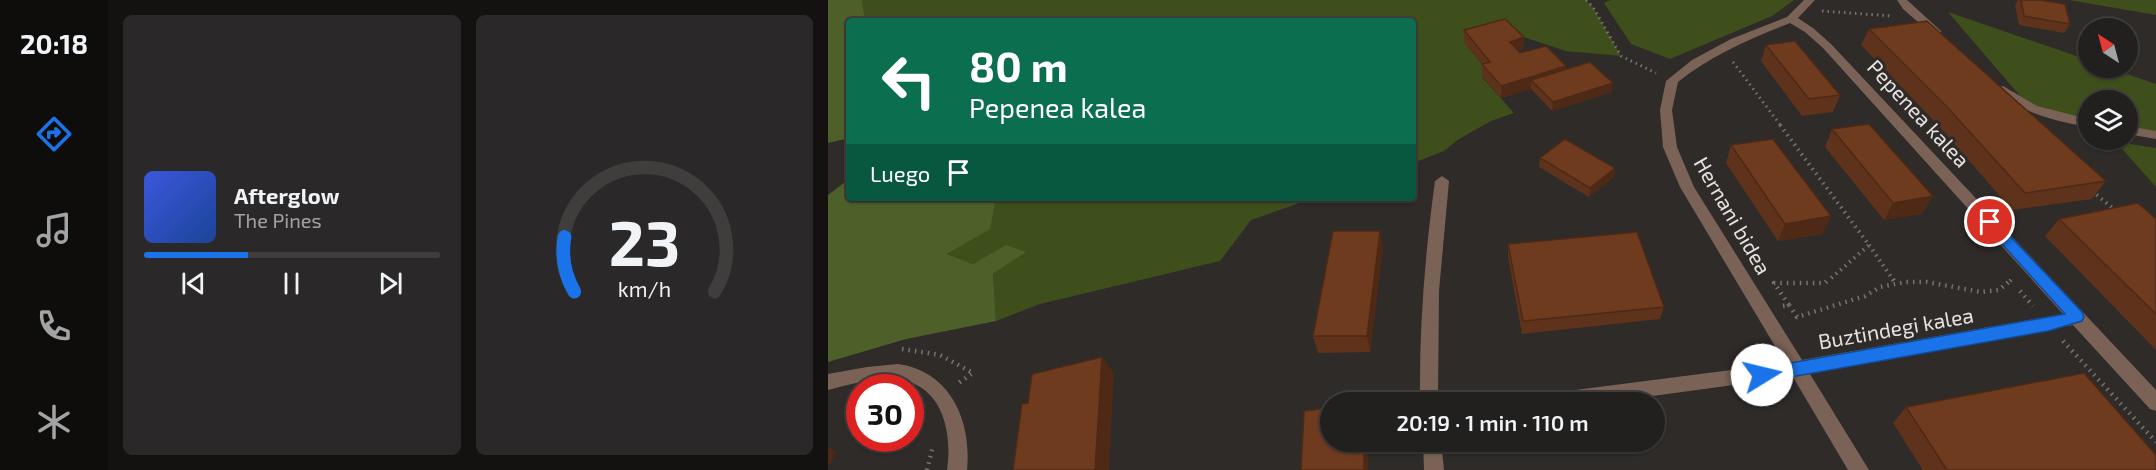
<!DOCTYPE html>
<html lang="es">
<meta charset="utf-8">
<style>
:root{--surface:#22201f;--page:#2a2828;--text:#f1f3f6;--muted:#a2a3a4;--line:#3f3e3d;--accent:#1a73e8}
body{margin:0;font-family:"Exo 2",sans-serif;background:var(--page);color:var(--text);height:100vh;display:flex;flex-direction:column;font-size:22px;white-space:nowrap}
*{box-sizing:border-box;margin:0}
p{font-size:20px;color:var(--muted)}
.icon{flex:none;width:33px;height:33px;fill:none;stroke:currentColor;stroke-width:2;stroke-linecap:round;stroke-linejoin:round}
.map{position:relative;flex:1;overflow:hidden}
.side{display:flex;flex-direction:column;gap:15px;padding:15px;background:#131211;width:720px}
.side>*{flex:none}
.banner{position:absolute;left:18px;top:18px;width:570px;height:183px;border-radius:6px;box-shadow:0 2px 4px #0004,0 0 0 2px var(--line);background:#0b6e4f;color:#fff;overflow:hidden}
.needle{width:39px;rotate:324deg}
.fabs{position:absolute;left:1250px;top:18px;display:grid;gap:12px}
.fabs a{display:grid;place-items:center;width:60px;height:60px;border-radius:50%;background:var(--surface);box-shadow:0 2px 4px #0004,0 0 0 2px var(--line);font-size:30px}
.speed{position:absolute;left:18px;top:374px;display:flex;gap:12px;font-size:30px;font-weight:700;text-align:center}
.speed>*{display:grid;place-content:center;width:78px;height:78px;border-radius:50%;background:var(--surface);box-shadow:0 2px 4px #0004,0 0 0 2px var(--line);line-height:1}
.speed .limit{border:9px solid #d22;background:#fff;color:#111}
.pin{position:absolute;display:grid;place-items:center;width:51px;height:51px;color:#fff;margin:-26px;border:3px solid #fff;border-radius:50%;box-shadow:0 2px 6px #0007}
.me{position:absolute;width:66px;margin:-33px;rotate:81deg;stroke-linejoin:round;filter:drop-shadow(0 0 4px #0008)}
.turn{display:flex;align-items:center;gap:21px;height:126px;padding:0 24px;font-size:27px}
.turn .icon{width:78px;height:78px;stroke-width:2.5}
.turn b{display:block;font-size:42px;line-height:51px}
.then{display:flex;align-items:center;height:57px;padding:0 24px;background:#0003;gap:12px;font-size:22px}
.side .card{flex:1;display:flex;flex-direction:column;justify-content:center;gap:9px;min-width:0;padding:0 21px;border-radius:9px;background:var(--page)}
.side .dial{align-items:center;gap:0}
.dial svg{height:156px;overflow:visible;fill:none;stroke:var(--line);stroke-width:7;stroke-linecap:round;text-anchor:middle}
.dial text{fill:var(--text);stroke:none}
.song{display:flex;align-items:center;gap:18px}
.cover{width:72px;height:72px;border-radius:9px;background:linear-gradient(135deg,hsl(230 70% 55%),hsl(220 70% 35%))}
.played{height:6px;border-radius:3px;background:linear-gradient(90deg,var(--accent) 35%,var(--line) 35%)}
.keys{display:flex;justify-content:space-around;direction:ltr}
.side .tiles{flex:1;display:grid;gap:15px;grid-template-columns:repeat(2,1fr)}
.trip{position:absolute;left:492px;top:392px;width:345px;height:60px;border-radius:30px;background:var(--surface);box-shadow:0 2px 4px #0004,0 0 0 2px var(--line);font-weight:600;line-height:60px;text-align:center}
main{display:flex;flex:1;min-height:0}
.tab-bar{display:flex;flex-direction:column;width:108px;justify-content:space-around;align-items:center;background:#0e0d0c;color:var(--muted)}
.tab-bar .icon{width:42px;height:42px}
.tab-bar .selected{color:var(--accent)}
.tab-bar b{font-size:27px;color:var(--text)}
.map>svg:first-child{display:block}
</style>
<main>
<nav class="tab-bar">
<b>20:18</b>
<svg class="icon selected" aria-label="directions" viewBox="0 0 24 24"><path d="M12 3l9 9-9 9-9-9zM9 14v-3h6M13 9l2 2-2 2"/></svg>
<svg class="icon" aria-label="music" viewBox="0 0 24 24"><path d="M9 18V5l10-2v13"/><circle cx="6" cy="18" r="3"/><circle cx="16" cy="16" r="3"/></svg>
<svg class="icon" aria-label="phone" viewBox="0 0 24 24"><path d="M5 4h4l2 5-3 2q2 4 5 5l2-3 5 2v4C11 20 4 13 5 4z"/></svg>
<svg class="icon" aria-label="climate" viewBox="0 0 24 24"><path d="M12 3v18M4 7l16 10M4 17L20 7"/></svg>
</nav>
<section class="side">
<div class="tiles">
<div class="card">
<div class="song"><i class="cover"></i><div><b>Afterglow</b><p>The Pines</p></div></div>
<div class="played"></div>
<div class="keys"><svg class="icon" aria-label="previous" viewBox="0 0 24 24"><path d="M18 5L8 12l10 7zM5 5v14"/></svg><svg class="icon" aria-label="pause" viewBox="0 0 24 24"><path d="M8 5v14M16 5v14"/></svg><svg class="icon" aria-label="next" viewBox="0 0 24 24"><path d="M6 5l10 7-10 7zM19 5v14"/></svg></div>
</div>
<div class="card dial"><svg viewBox="0 0 100 80">
<path d="M14 69A42 42 0 1 1 86 69"/>
<path d="M14 69A42 42 0 0 1 9 41" stroke="#1a73e8"/>
<text x="50" y="56" font-size="32" font-weight="700">23</text>
<text x="50" y="72" font-size="11">km/h</text>
</svg></div>
</div>
</section>
<div class="map">
<svg width="1328" height="470" viewBox="0 0 1328 470">
<rect width="100%" height="100%" fill="#2e2b29"/>
<path fill="#3f4f1c" d="M 34,0 L 758,0 L 765,7 L 793,56 L 738,51 L 677,31 L 636,42 L 662,74 L 654,77 L 686,113 L 663,121 L 631,139 L 616,151 L 585,163 L 585,21 L 37,21 Z
M 783,0 L 966,0 L 944,16 L 842,59 L 803,44 L 776,3 Z
M 1241,0 L 1328,0 L 1328,15 Z
M 1120,12 L 1260,60 L 1260,68 L 1281,68 L 1328,84 L 1328,135 L 1299,130 L 1299,100 L 1260,100 L 1260,123 L 1199,104 Z
M 1288,142 L 1328,148 L 1328,187 Z
M 168,198 L 486,198 L 423,220 L 392,261 L 212,304 L 168,321 L 165,274 L 197,252 L 178,246 L 145,264 L 119,254 L 161,229 Z"/>
<path fill="#4e602a" d="M 0,0 L 34,0 L 37,21 L 21,21 L 21,138 L 0,143 Z
M 21,179 L 21,198 L 168,198 L 162,229 L 119,254 L 145,264 L 178,245 L 198,252 L 165,274 L 168,321 L 78,339 L 0,362 L 0,195 Z"/>
<g fill="none" stroke-linecap="round" stroke-linejoin="round">
<path stroke="#767371" stroke-width="3" stroke-dasharray="1.5 4" stroke-linecap="butt" d="M 758,0 L 765,7 L 793,56 L 828,73
M 994,11 L 1064,16
M 905,62 L 953,126"/>
<path stroke="#767371" stroke-width="4" stroke-dasharray="1.5 4.5" stroke-linecap="butt" d="M 952,125 L 1041,245 L 1000,281
M 1264,191 L 1288,211
M 1041,245 L 1066,281
M 1182,281 L 1185,278"/>
<path stroke="#767371" stroke-width="4.5" stroke-dasharray="1.5 5" stroke-linecap="butt" d="M 1065,279 L 1068,284
M 1192,291 L 1205,306
M 961,305 L 969,317 L 1037,296 L 1052,287 L 1078,282 L 1099,282 L 1153,292 L 1171,290 L 1184,279
M 955,306 L 961,305 L 946,283 L 997,283 L 1001,279
M 1235,341 L 1328,442
M 74,349 L 112,355 L 145,373 L 129,384
M 99,470 L 105,446"/>
<path fill="#7b6257" fill-rule="evenodd" d="M 976,0 L 987,0 L 970,18 L 985,28 L 1003,44 L 1328,390 L 1328,411 L 1322,409 L 1245,325 L 982,374 L 1041,470 L 1020,470 L 965,377 L 780,402 L 707,402 L 710,396 L 716,394 L 957,363 L 852,187 L 835,147 L 832,110 L 838,81 L 864,60 L 903,39 L 959,17 ZM 962,23 L 977,32 L 995,48 L 1235,314 L 974,360 L 866,187 L 849,147 L 844,110 L 850,82 C 884,55 922,39 962,23 Z
M 1069,0 L 1079,0 L 1113,31 L 1113,35 L 1105,35 L 1075,9 Z
M 1175,86 L 1209,106 L 1260,119 L 1260,127 C 1227,121 1197,114 1171,93 L 1171,87 Z
M 1299,126 L 1328,131 L 1328,139 L 1299,134 Z
M 614,176 L 621,181 L 611,291 L 610,402 L 592,402 C 591,328 597,254 607,181 Z
M 70,364 C 123,371 144,422 139,470 L 119,470 C 124,437 117,391 78,381 C 55,375 23,384 0,390 L 0,374 L 39,367 Z
M 595,441 L 613,441 L 616,470 L 596,470 Z"/>
</g>
<path fill="#5f331b" d="M 1190,0 L 1212,0 L 1242,24 L 1236,33 L 1191,25 L 1187,5 Z
M 1041,29 L 1278,181 L 1264,199 L 1184,210 L 1110,125 L 1033,45 Z
M 636,30 L 696,37 L 695,49 L 690,51 L 692,53 L 737,69 L 784,92 L 724,111 L 703,89 L 673,98 L 654,76 L 654,64 L 636,42 Z
M 938,45 L 1012,95 L 1005,112 L 974,116 L 933,61 Z
M 1004,129 L 1105,196 L 1094,214 L 1056,220 L 997,147 Z
M 903,145 L 995,234 L 950,241 L 898,163 Z
M 712,158 L 786,177 L 761,197 L 711,167 Z
M 1231,219 L 1328,219 L 1328,350 L 1217,236 Z
M 680,244 L 836,307 L 832,319 L 694,334 L 680,256 Z
M 555,248 L 542,352 L 490,353 L 485,336 Z
M 1078,407 L 1328,470 L 1095,470 L 1065,423 Z"/>
<path fill="#4d2916" d="M 696,37 L 695,49 L 681,54 L 682,42 Z
M 738,66 L 737,78 L 703,80 L 703,89 L 673,98 L 673,86 Z
M 785,83 L 784,92 L 724,111 L 725,102 Z
M 787,168 L 786,177 L 761,197 L 762,188 Z
M 1105,196 L 1094,214 L 1056,220 L 1065,203 Z
M 1003,216 L 995,234 L 950,241 L 957,224 Z
M 552,231 L 555,248 L 542,352 L 539,336 Z
M 274,357 L 286,373 L 281,470 L 267,470 Z
M 536,441 L 540,441 L 540,470 L 536,470 Z
M 0,447 L 8,452 L 0,468 Z"/>
<path fill="#6e3b1f" stroke="#4d2916" stroke-width="1.5" d="M 1193,0 L 1212,0 L 1237,4 L 1242,24 L 1196,16 Z
M 677,19 L 696,37 L 682,42 L 692,53 L 718,46 L 738,66 L 673,86 L 654,64 L 662,62 L 636,30 Z
M 1099,21 L 1278,181 L 1197,193 L 1120,108 L 1041,29 Z
M 967,41 L 1012,95 L 981,99 L 938,45 Z
M 762,62 L 785,83 L 725,102 L 703,80 Z
M 1041,124 L 1105,196 L 1065,203 L 1004,129 Z
M 737,139 L 787,168 L 762,188 L 712,158 Z
M 945,139 L 1003,216 L 957,224 L 903,145 Z
M 1310,203 L 1328,219 L 1328,314 L 1231,219 Z
M 505,231 L 552,231 L 539,336 L 485,336 Z
M 809,232 L 836,307 L 695,321 L 680,244 Z
M 274,357 L 267,470 L 185,470 L 194,404 L 200,403 L 204,374 Z
M 1256,373 L 1328,455 L 1328,470 L 1119,470 L 1078,407 Z
M 502,408 L 502,441 L 536,441 L 536,470 L 473,470 L 476,411 Z"/>
<path fill="#1a73e8" stroke="#114b97" stroke-width="1.5" d="M 1162,217 L 1166,219 L 1254,312 L 1256,317 L 1254,321 L 1220,331 L 934,382 L 928,380 L 926,375 L 928,370 L 934,368 L 1237,314 L 1157,225 L 1155,222 Z"/>
<g text-anchor="middle" stroke-width="6" stroke-linejoin="round" paint-order="stroke">
<g font-size="21" fill="#e6e3e2" stroke="#2e2b29">
<text transform="translate(1090 114) rotate(47)" y="7">Pepenea kalea</text>
<text transform="translate(904 216) rotate(60)" y="7">Hernani bidea</text>
<text transform="translate(1068 329) rotate(-10)" y="7">Buztindegi kalea</text>
</g>
</g>
</svg>
<div class="fabs">
<a><svg class="needle" viewBox="-14 -14 28 28"><path d="M0-13l5 13h-10z" fill="#e53935"/><path d="M0 13l5-13h-10z" fill="#a2a3a4"/></svg></a>
<a><svg class="icon" aria-label="layers" viewBox="0 0 24 24"><path d="M12 4l9 5-9 5-9-5zM3 14l9 5 9-5"/></svg></a>
</div>
<div class="speed"><div class="limit">30</div></div>
<div class="pin" style="left:1162px;top:222px;background:#d93025"><svg class="icon" aria-label="arrive" viewBox="0 0 24 24"><path d="M6 21V4h12l-3 4 3 4H6"/></svg></div>
<svg class="me" style="left:934px;top:375px" viewBox="-20 -20 40 40"><circle r="19" fill="#fff"/><path d="M0-13L10 11 0 6-10 11z" fill="#1a73e8"/></svg>
<div class="trip">20:19 · 1 min · 110 m</div>
<div class="banner">
<div class="turn"><svg class="icon" aria-label="left" viewBox="0 0 24 24"><path d="M17 20v-9H6M10 6l-5 5 5 5"/></svg><div><b>80 m</b>Pepenea kalea</div></div>
<div class="then">Luego<svg class="icon" aria-label="arrive" viewBox="0 0 24 24"><path d="M6 21V4h12l-3 4 3 4H6"/></svg></div>
</div>
</div>
</main>
